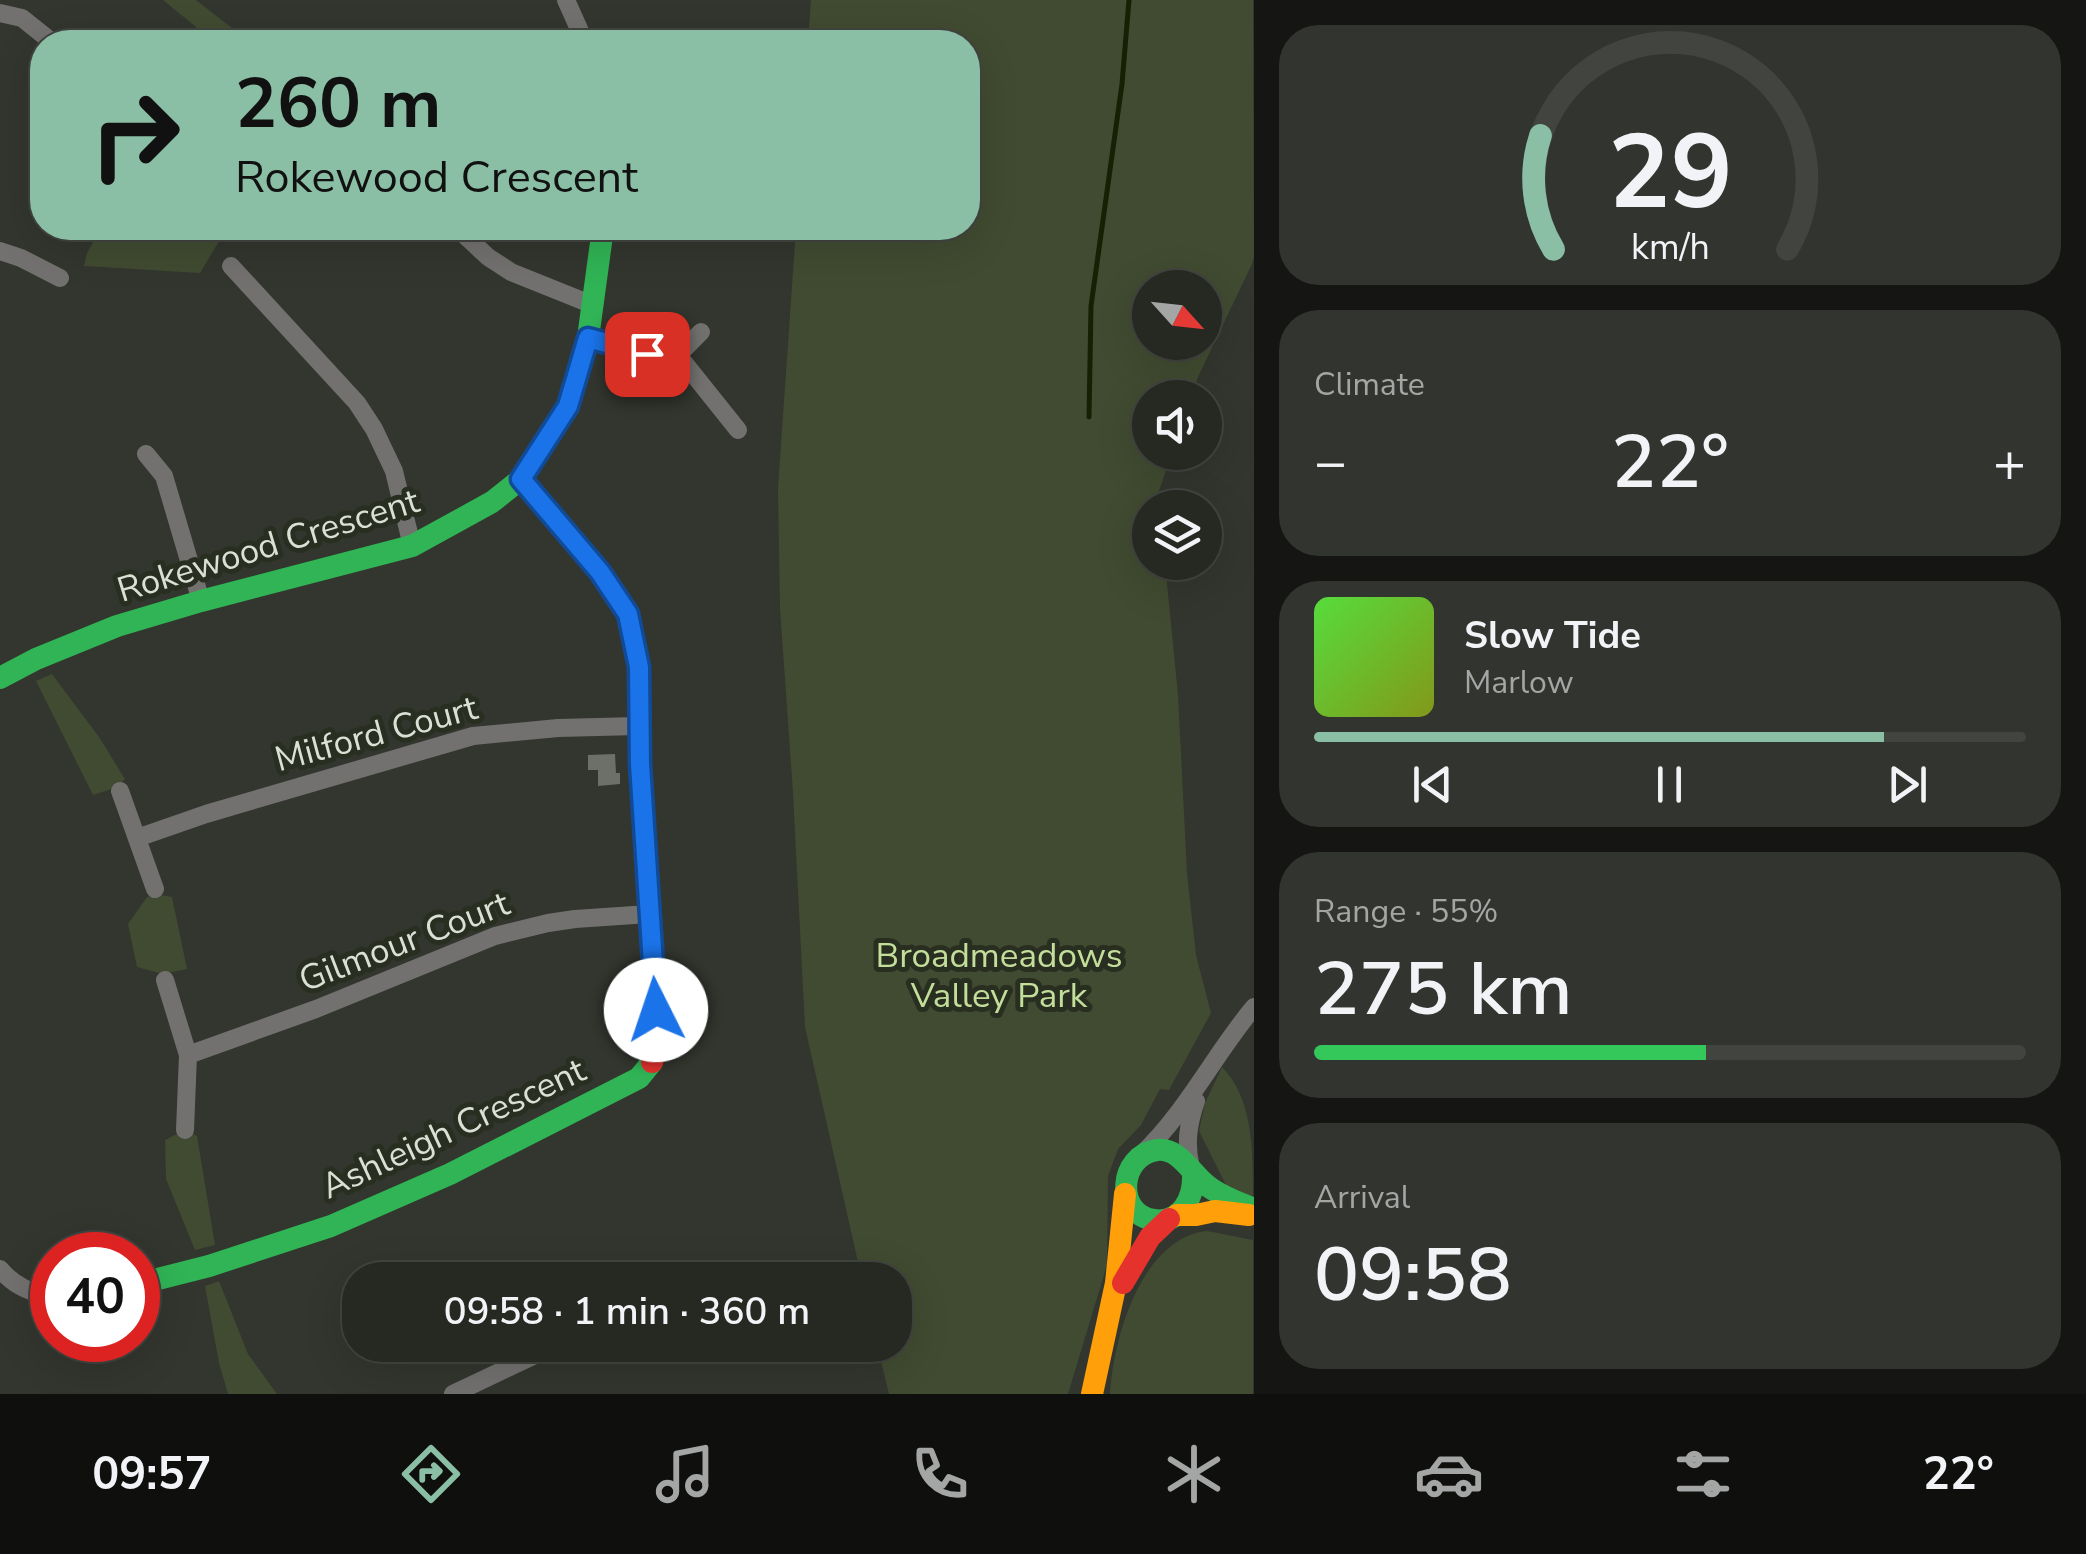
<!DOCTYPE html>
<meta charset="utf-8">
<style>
:root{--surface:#262822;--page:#32342f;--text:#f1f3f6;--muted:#a4a6a5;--line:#424440;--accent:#8abfa5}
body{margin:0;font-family:"Nunito Sans",sans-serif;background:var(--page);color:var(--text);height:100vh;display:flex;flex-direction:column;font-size:38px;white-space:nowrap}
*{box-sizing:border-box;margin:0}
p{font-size:32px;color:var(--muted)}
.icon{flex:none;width:55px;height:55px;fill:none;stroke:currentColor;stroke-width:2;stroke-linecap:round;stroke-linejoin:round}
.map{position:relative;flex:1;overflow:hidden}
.side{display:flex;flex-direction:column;gap:25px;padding:25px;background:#151613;width:832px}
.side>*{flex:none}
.hud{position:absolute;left:30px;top:30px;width:950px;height:210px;border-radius:40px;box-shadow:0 10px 40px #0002,0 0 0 2px var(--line);background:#8abfa5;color:#111;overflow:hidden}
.needle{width:65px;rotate:117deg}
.tools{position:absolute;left:1132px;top:270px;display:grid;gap:20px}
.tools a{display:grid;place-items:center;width:90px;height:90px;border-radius:50%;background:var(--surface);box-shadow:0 10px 40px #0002,0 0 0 2px var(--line);font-size:50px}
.speed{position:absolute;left:30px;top:1232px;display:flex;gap:20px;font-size:50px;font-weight:700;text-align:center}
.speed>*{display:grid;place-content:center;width:130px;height:130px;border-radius:50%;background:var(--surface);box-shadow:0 10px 40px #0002,0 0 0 2px var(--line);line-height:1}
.speed .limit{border:15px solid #d22;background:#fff;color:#111}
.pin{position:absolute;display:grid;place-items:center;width:85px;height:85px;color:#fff;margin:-42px;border-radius:20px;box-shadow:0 5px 15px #0006}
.me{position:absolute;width:110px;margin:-55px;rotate:356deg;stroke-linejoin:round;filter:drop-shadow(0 0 8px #0008)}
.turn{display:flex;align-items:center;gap:35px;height:210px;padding:0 40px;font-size:45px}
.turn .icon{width:130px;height:130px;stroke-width:2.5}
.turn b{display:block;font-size:70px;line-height:85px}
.big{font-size:75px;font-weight:600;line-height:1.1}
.side .card{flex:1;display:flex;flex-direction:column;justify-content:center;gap:15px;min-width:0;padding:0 35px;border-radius:40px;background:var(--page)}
.side .dial{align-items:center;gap:0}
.dial svg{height:260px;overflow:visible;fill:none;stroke:var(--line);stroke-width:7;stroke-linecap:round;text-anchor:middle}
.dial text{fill:var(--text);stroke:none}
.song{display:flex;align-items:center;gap:30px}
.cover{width:120px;height:120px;border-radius:15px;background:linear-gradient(135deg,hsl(110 70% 55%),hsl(70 70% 35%))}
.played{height:10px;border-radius:5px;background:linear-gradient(90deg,var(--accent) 80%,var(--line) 80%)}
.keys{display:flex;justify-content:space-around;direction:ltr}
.heat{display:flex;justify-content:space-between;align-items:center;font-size:55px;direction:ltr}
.charge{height:15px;border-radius:8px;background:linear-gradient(90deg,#34c759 55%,var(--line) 0)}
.trip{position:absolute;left:342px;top:1262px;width:570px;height:100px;border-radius:40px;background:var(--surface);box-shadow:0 10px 40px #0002,0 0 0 2px var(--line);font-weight:600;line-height:100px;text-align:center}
.dock{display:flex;height:160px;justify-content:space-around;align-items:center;background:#0f100e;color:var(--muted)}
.dock .icon{width:70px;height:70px}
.dock .on{color:var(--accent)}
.dock b{font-size:45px;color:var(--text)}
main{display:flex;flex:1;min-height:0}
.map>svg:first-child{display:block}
</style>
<main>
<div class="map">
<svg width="1254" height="1394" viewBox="0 0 1254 1394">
<rect width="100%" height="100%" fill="#32362e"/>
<path fill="#414b31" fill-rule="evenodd" d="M 163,0 L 196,0 L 250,42 L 193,42 L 196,27 Z
M 811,0 L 1253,0 L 1254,257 L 1251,266 L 1198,377 L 1191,397 L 1150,398 L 1150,452 L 1172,453 L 1158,494 L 1160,507 L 1150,508 L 1150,562 L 1165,563 L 1178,695 L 1187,873 L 1196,955 L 1211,1013 L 1169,1090 L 1160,1089 L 1141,1125 L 1118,1149 L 1108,1176 L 1107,1265 L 1068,1394 L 889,1394 L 877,1345 L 895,1345 L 895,1280 L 862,1280 L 805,1027 L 793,793 L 780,608 L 778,488 L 796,228 L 968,228 L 968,42 L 808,42 ZM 1150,288 L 1205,288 L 1205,342 L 1150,342 Z
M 101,228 L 227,228 L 200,273 L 84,266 L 87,253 Z
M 52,674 L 99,737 L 125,779 L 117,787 L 93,795 L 36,681 Z
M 155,894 L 172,897 L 187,969 L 163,974 L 137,967 L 128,924 L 147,897 Z
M 1222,1067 C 1254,1099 1253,1154 1253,1200 L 1228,1189 L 1199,1131 L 1205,1103 Z
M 185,1130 L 197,1136 L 215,1245 L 195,1250 L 166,1179 L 165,1140 Z
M 1207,1231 L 1253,1240 L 1253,1394 L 1110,1394 C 1113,1339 1141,1238 1207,1231 Z
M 219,1281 L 248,1354 L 277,1394 L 228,1394 L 219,1363 L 205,1286 Z"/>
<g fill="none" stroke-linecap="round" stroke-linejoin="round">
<path stroke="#162104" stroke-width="5" d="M 1089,417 L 1091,306 L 1122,84 L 1129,0"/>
</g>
<path fill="#6d7069" d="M 615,754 L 616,773 L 620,773 L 620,784 L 598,786 L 598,770 L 588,770 L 588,755 Z"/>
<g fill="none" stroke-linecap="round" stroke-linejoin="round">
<path stroke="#737170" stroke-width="18" d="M 566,0 L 579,29 L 583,42
M 0,13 L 22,18 L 52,42
M 457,228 L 488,257 L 511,272 L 593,305
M 0,251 L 21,258 L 60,278
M 231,266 L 357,403 L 374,429 L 394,471 L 412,546
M 701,332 L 678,355 L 738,430
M 588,338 L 647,354 L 678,355
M 146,454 L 164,476 L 201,601
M 120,791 L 155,889
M 137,838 L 206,814 L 473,736 L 558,728 L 638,726
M 165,980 L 188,1055 L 185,1130
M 188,1055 L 316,1009 L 495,936 L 548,923 L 575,919 L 649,914
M 1142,1154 C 1187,1111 1214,1055 1254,1007
M 1191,1168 C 1185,1144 1188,1125 1196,1101
M 0,1269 C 15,1287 31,1292 52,1298
M 453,1394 L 556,1345"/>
<path stroke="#30b455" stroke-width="22" d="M 521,479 L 600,572 L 628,615 L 639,667 L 639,745
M 0,678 L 36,659 L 117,626 L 201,601 L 412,546 L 492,502 L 521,479 L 568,406 L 588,338 L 603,228
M 1193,1174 C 1194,1197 1182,1224 1154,1220 C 1114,1214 1119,1155 1157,1150 C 1181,1147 1193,1178 1212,1189 C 1225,1198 1240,1203 1254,1209
M 138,1284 L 209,1266 L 331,1226 L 450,1174 L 639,1078 L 652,1062"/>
<path stroke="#ff9f0a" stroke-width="22" d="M 1177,1215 L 1196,1215 L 1215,1211 L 1249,1215
M 1092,1394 L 1116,1283 L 1125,1194"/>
<path stroke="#e5322d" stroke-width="22" d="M 639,745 L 658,1042 L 652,1062
M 1123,1283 L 1150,1237 L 1169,1219"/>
</g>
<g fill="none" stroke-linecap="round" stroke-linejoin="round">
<g stroke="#114b97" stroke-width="25">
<path id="route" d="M 647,354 L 588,338 L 568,406 L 521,479 L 600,572 L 628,614 L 639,667 L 640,764 L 656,1010"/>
</g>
<use href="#route" stroke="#1a73e8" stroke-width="18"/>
</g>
<g text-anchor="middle" stroke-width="10" stroke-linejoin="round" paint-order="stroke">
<g font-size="35" fill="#dbdfd6" stroke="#292f20">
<text transform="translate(268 545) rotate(-17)" y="12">Rokewood Crescent</text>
<text transform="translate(376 733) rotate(-15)" y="12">Milford Court</text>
<text transform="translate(404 941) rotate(-21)" y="12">Gilmour Court</text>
<text transform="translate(453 1128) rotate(-25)" y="12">Ashleigh Crescent</text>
</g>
<g font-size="35" fill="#c3de9b" stroke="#292f20">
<text x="999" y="967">Broadmeadows<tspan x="999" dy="40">Valley Park</tspan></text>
</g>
</g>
</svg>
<div class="tools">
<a><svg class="needle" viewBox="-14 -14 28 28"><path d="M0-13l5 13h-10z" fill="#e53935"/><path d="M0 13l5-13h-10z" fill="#a4a6a5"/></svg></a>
<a><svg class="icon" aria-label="sound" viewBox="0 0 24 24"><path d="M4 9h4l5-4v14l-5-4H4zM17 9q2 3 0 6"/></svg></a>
<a><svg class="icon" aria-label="layers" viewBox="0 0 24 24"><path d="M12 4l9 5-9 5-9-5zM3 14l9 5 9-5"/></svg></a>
</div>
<div class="speed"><div class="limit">40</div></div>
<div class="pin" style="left:647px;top:354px;background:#d93025"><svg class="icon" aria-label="arrive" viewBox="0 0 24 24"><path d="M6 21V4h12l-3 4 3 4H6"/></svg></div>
<svg class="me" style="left:656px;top:1010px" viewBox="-20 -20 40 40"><circle r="19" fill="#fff"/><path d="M0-13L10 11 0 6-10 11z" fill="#1a73e8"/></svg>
<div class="trip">09:58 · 1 min · 360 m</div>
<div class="hud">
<div class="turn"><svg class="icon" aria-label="right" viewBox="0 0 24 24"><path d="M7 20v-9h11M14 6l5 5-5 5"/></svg><div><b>260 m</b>Rokewood Crescent</div></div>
</div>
</div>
<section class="side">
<div class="card dial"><svg viewBox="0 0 100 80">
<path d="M14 69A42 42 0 1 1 86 69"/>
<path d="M14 69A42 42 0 0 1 10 34" stroke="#8abfa5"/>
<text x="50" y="56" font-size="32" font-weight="700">29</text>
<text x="50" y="72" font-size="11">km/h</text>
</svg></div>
<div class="card"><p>Climate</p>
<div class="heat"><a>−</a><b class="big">22°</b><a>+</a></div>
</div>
<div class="card">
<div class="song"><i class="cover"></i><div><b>Slow Tide</b><p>Marlow</p></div></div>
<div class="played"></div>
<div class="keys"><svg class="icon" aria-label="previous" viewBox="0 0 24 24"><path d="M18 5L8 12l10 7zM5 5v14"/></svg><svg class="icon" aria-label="pause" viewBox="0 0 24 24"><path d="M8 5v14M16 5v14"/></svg><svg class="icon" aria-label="next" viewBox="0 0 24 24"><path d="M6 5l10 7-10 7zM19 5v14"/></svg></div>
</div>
<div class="card"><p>Range · 55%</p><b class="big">275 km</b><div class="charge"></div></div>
<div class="card"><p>Arrival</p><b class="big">09:58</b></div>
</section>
</main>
<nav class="dock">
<b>09:57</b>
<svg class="icon on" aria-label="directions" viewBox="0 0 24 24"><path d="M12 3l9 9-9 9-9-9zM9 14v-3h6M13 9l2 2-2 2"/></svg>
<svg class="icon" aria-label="music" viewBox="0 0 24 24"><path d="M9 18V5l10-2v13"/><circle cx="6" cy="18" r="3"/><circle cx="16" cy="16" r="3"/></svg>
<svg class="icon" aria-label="phone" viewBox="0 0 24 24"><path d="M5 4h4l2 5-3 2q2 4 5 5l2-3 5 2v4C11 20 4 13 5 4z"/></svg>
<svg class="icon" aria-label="climate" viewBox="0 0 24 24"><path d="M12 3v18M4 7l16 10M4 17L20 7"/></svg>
<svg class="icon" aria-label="car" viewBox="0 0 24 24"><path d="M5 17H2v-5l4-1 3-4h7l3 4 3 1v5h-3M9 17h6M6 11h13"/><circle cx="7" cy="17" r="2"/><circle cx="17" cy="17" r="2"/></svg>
<svg class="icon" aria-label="filters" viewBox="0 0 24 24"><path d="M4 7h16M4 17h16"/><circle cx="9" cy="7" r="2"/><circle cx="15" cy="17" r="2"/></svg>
<b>22°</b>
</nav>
